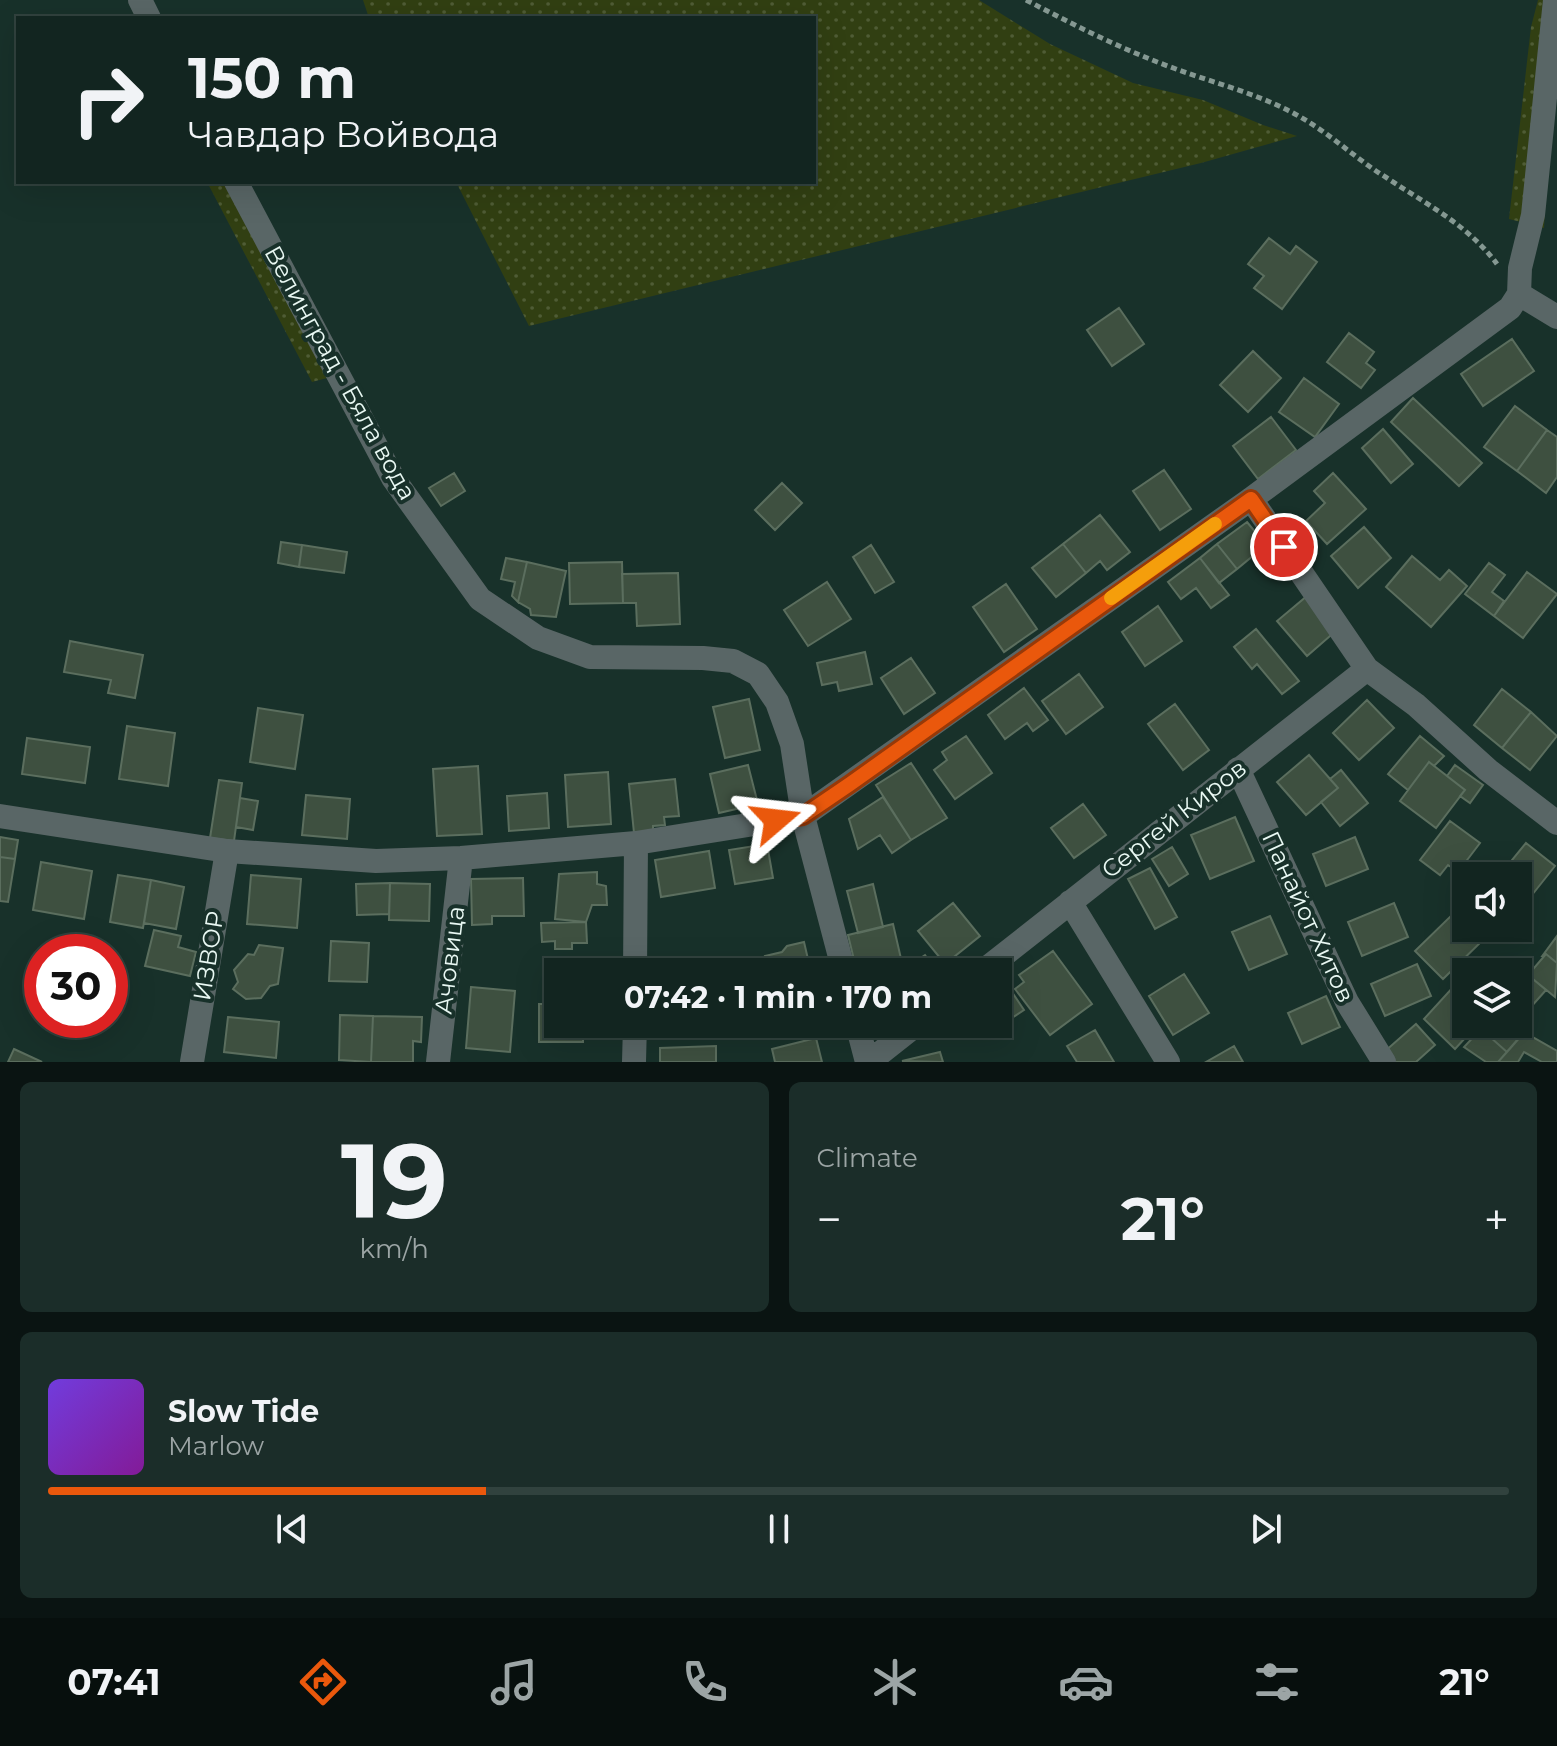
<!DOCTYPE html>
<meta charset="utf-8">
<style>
:root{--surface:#122520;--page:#1b2d29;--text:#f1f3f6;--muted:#9ca5a5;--line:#31423e;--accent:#ea580c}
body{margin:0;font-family:Montserrat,sans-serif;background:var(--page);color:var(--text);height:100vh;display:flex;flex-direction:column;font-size:30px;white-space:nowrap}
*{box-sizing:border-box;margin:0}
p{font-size:26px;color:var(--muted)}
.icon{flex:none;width:44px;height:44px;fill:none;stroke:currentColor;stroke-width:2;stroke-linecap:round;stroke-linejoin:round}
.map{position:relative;height:1062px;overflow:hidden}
.side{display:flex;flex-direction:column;gap:20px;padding:20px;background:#0a1412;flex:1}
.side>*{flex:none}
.hud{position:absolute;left:16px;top:16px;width:800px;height:168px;border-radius:0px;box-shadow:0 8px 32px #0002,0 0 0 2px var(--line);background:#122520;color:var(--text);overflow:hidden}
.buttons{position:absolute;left:1452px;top:862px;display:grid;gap:16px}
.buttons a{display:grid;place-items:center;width:80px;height:80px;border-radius:0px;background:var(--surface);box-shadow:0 8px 32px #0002,0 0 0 2px var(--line);font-size:40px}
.speed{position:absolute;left:24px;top:934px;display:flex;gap:16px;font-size:40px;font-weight:700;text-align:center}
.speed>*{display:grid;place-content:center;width:104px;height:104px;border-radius:50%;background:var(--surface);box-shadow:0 8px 32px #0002,0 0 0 2px var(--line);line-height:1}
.speed .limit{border:12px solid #d22;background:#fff;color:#111}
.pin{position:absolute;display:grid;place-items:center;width:68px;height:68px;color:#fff;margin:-34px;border:4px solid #fff;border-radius:50%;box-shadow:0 2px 8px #0007}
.me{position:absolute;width:88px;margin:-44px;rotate:73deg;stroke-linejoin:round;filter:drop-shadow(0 0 6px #0008)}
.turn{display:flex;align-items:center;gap:28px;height:168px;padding:0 40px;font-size:36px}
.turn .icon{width:104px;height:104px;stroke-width:2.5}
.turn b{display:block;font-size:56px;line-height:68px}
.big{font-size:60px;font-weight:700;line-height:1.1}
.side .tile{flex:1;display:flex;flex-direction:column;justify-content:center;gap:12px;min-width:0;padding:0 28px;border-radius:12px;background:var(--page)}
.side .dial{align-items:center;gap:0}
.dial b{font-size:104px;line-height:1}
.song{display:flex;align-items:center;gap:24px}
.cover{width:96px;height:96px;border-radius:12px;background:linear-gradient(135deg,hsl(260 70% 55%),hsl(290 70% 35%))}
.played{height:8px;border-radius:4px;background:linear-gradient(90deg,var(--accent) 30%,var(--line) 30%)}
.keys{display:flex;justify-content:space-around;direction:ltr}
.heat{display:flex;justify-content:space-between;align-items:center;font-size:44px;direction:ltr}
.side .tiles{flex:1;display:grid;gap:20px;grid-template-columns:1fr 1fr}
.tile:last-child{grid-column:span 2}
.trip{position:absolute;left:544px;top:958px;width:468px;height:80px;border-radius:0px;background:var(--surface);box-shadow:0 8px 32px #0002,0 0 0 2px var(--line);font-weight:700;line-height:80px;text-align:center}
.dock{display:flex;height:128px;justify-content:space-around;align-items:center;background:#070f0d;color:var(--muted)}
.dock .icon{width:56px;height:56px}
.dock .current{color:var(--accent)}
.dock b{font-size:36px;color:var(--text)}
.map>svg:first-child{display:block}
</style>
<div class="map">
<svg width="1557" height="1062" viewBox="0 0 1557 1062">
<defs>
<pattern id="grass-dots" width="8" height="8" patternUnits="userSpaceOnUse" patternTransform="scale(2)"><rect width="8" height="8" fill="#313f12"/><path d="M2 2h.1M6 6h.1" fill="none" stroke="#4f5c35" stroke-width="1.8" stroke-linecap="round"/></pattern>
</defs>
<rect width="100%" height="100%" fill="#18312a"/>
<path fill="url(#grass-dots)" d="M 363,0 L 979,0 L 1050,44 L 1133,83 L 1203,100 L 1263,125 L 1297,136 L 1201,163 L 529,326 L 456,182 L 814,182 L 814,18 L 369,18 Z
M 1538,0 L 1557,0 L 1544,228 L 1509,219 L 1531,27 Z
M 207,182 L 244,182 L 346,373 L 312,382 Z"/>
<path fill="#3e5040" stroke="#5b6e5e" stroke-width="2" d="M 1269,238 L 1290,254 L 1296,246 L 1317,262 L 1282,309 L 1254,288 L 1264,276 L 1248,264 Z
M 1119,308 L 1144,344 L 1112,366 L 1087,330 Z
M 1349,333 L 1374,352 L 1366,363 L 1375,370 L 1361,388 L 1327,362 Z
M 1512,339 L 1534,371 L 1483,406 L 1461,374 Z
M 1253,351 L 1281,378 L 1248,412 L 1220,385 Z
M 1304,378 L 1339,404 L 1315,437 L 1279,412 Z
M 1413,398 L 1482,463 L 1459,486 L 1391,422 Z
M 1515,406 L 1547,430 L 1517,471 L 1484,447 Z
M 1271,417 L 1296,450 L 1258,479 L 1233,446 Z
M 1383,429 L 1413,464 L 1391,483 L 1362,448 Z
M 1547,430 L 1557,437 L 1557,477 L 1546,493 L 1517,471 Z
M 1164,470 L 1191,509 L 1160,530 L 1133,491 Z
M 454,473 L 465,491 L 441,506 L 429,488 Z
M 1333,473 L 1366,509 L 1327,544 L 1306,521 L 1325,503 L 1314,491 Z
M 782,483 L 802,503 L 775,530 L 755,510 Z
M 1100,515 L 1130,552 L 1107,570 L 1100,561 L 1086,573 L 1063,544 Z
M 1247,522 L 1266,545 L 1237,569 L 1217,544 Z
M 1364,527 L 1391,558 L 1358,588 L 1331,556 Z
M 281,542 L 302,545 L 299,567 L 278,563 Z
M 1063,544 L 1086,573 L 1056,597 L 1032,568 Z
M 1217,544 L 1237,569 L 1219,583 L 1200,558 Z
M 302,545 L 347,552 L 344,573 L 299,567 Z
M 871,545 L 894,582 L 875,593 L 853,557 Z
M 1412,556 L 1440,580 L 1449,570 L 1467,586 L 1431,627 L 1386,587 Z
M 506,558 L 527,562 L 518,602 L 512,596 L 515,582 L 501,579 Z
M 1200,558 L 1229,595 L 1211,608 L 1196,588 L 1181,599 L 1168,582 Z
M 527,562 L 566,571 L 556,617 L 531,615 L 530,609 L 518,602 Z
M 622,562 L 623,603 L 570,604 L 569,563 Z
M 1489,563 L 1505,575 L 1492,592 L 1504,601 L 1494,616 L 1465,594 Z
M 1527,572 L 1557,594 L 1523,638 L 1494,616 Z
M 678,573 L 680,624 L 637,626 L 636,603 L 623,603 L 622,574 Z
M 827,582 L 851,619 L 808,646 L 784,610 Z
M 1006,584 L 1037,629 L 1004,652 L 973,607 Z
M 1307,596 L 1337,630 L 1307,656 L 1277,621 Z
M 1158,606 L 1182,641 L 1145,666 L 1122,632 Z
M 1256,629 L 1299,681 L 1282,694 L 1257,664 L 1252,669 L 1234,647 Z
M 70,641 L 143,655 L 135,698 L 108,693 L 111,680 L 64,672 Z
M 865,652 L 872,684 L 839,691 L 837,682 L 822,685 L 817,663 Z
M 911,658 L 935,693 L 904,714 L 881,678 Z
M 1079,674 L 1103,707 L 1066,734 L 1042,701 Z
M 1024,688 L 1048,720 L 1033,731 L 1027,723 L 1005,739 L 988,715 Z
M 1502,689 L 1531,712 L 1502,748 L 1474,725 Z
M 749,699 L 760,750 L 725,758 L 713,707 Z
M 1367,700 L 1394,728 L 1359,760 L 1333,733 Z
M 1175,704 L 1209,750 L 1183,770 L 1148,724 Z
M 258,708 L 303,715 L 295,769 L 250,762 Z
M 1531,712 L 1557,736 L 1530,770 L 1502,748 Z
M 127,726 L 175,733 L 168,786 L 119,779 Z
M 966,736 L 992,773 L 955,799 L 934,770 L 947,760 L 942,752 Z
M 1420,736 L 1444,756 L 1434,766 L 1429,762 L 1408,790 L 1388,774 Z
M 27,738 L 90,747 L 85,783 L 22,774 Z
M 1309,755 L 1338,788 L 1306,815 L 1277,782 Z
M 1429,762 L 1465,790 L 1436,828 L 1400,801 Z
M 911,763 L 947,818 L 911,840 L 876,785 Z
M 748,765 L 758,804 L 719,813 L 710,774 Z
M 1455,765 L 1483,785 L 1470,803 L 1460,796 L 1465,790 L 1447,776 Z
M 478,766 L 482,834 L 437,836 L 433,769 Z
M 1341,770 L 1368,803 L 1340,826 L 1321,802 L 1338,788 L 1330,779 Z
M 608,772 L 611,824 L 568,827 L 565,775 Z
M 675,779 L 679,816 L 664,817 L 665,825 L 653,826 L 653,831 L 634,833 L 629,784 Z
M 219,780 L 242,783 L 234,841 L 210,838 Z
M 547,793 L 549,828 L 509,831 L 507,796 Z
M 306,795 L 350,799 L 347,839 L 302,835 Z
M 883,797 L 911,840 L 892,853 L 880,835 L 858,849 L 849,819 Z
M 240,798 L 258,801 L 253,830 L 236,827 Z
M 1083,804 L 1106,835 L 1074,858 L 1051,828 Z
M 1235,817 L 1254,861 L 1210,879 L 1191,835 Z
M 1450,821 L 1480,843 L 1458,872 L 1448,865 L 1440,875 L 1420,860 Z
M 0,837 L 18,840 L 15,859 L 0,857 Z
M 1355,837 L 1368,869 L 1326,886 L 1313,854 Z
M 1526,843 L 1555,866 L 1528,900 L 1518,893 L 1518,876 L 1499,876 Z
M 767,844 L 773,878 L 735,884 L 729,850 Z
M 1172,847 L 1188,874 L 1169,886 L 1152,859 Z
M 709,851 L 715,888 L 661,897 L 655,860 Z
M 0,857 L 15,859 L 8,902 L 0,901 Z
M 41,862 L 92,871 L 84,919 L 33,910 Z
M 1150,868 L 1177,917 L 1155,929 L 1128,879 Z
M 597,872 L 597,884 L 606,886 L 607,905 L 592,905 L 586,922 L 555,919 L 559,874 Z
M 118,875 L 151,880 L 143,928 L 110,922 Z
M 251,875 L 301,879 L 297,928 L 247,924 Z
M 523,878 L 524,916 L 492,916 L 492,924 L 472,925 L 471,879 Z
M 151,880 L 184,887 L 176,929 L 144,923 Z
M 390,883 L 430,884 L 429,921 L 389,920 Z
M 390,883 L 389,914 L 357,915 L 356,884 Z
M 873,884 L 883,927 L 858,933 L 847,891 Z
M 953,903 L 980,936 L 945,964 L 918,931 Z
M 1394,903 L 1408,937 L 1362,956 L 1348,922 Z
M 1456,911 L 1466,920 L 1466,928 L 1474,928 L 1484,939 L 1443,979 L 1415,951 Z
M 1270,916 L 1287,954 L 1249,970 L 1232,932 Z
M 586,922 L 587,943 L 572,943 L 572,949 L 555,949 L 555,941 L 542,942 L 541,923 Z
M 893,924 L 902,963 L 857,972 L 848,935 Z
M 154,930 L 181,936 L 178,947 L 196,952 L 190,976 L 145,966 Z
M 1557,936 L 1557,963 L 1546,954 L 1543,955 Z
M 331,941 L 369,943 L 367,982 L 329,981 Z
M 804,942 L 811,972 L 769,972 L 765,956 L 782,952 L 787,946 Z
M 259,945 L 283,948 L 278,984 L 270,986 L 261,998 L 246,999 L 233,989 L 238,982 L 234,970 L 248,954 L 254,955 Z
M 1053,951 L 1092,1004 L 1050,1035 L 1015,989 L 1024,982 L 1019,975 Z
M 1546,954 L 1557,963 L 1555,997 L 1528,975 Z
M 925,955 L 937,972 L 911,972 L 907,967 Z
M 725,964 L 725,972 L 659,972 L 659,966 Z
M 1417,964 L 1431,996 L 1385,1016 L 1371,984 Z
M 1184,974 L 1209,1013 L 1173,1035 L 1149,996 Z
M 1528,975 L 1546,990 L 1521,1018 L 1518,1016 L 1518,987 Z
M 1006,983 L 1024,1010 L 986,1035 L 979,1024 L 998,1024 L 998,988 Z
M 1456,984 L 1466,993 L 1466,1024 L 1478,1024 L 1455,1049 L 1424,1019 Z
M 471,987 L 515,991 L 510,1052 L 466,1048 Z
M 1326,996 L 1340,1027 L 1302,1044 L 1288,1013 Z
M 539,1004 L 558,1004 L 558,1024 L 583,1024 L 583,1042 L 539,1042 Z
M 340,1015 L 373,1016 L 371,1062 L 339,1060 Z
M 373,1016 L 422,1017 L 421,1042 L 413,1041 L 413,1062 L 371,1062 Z
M 1518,1016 L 1530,1026 L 1507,1052 L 1481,1029 L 1485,1024 L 1518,1024 Z
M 228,1017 L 279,1022 L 276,1058 L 224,1052 Z
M 1416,1024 L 1435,1045 L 1416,1062 L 1393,1062 L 1384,1052 Z
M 1481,1029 L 1507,1052 L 1498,1062 L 1486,1062 L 1464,1047 Z
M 1095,1030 L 1114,1062 L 1077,1062 L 1067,1046 Z
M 1524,1032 L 1557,1051 L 1557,1062 L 1542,1062 L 1524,1052 L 1518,1062 L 1498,1062 Z
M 816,1038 L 822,1062 L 775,1062 L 772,1049 Z
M 716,1046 L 716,1062 L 660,1062 L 660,1048 Z
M 1234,1046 L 1243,1062 L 1206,1062 Z
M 14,1049 L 42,1062 L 8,1062 Z
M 940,1052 L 943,1062 L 902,1061 Z"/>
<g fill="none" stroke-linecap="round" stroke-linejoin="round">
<path stroke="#859892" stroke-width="5" stroke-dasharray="6 4" stroke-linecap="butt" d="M 1026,0 C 1076,26 1123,50 1176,69 C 1220,85 1267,96 1307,121 C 1335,138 1359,161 1387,178 C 1426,204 1468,225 1497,264"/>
<path stroke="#596666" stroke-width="24" d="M 140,0 L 149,18
M 236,182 L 393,478 L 480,599 L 538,638 L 590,657 L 703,658 L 733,661 L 758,674 L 777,702 L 792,744 L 803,816 L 844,972
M 1519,294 L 1557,317
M 1251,499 L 1367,669 L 1416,705 L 1488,770 L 1557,823
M 1238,769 L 1347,1002 L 1384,1062
M 0,816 L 227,851 L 376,861 L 461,858 L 636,843 L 803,816 L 1251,499 L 1510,308 L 1519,294 L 1520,268 L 1533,215 L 1555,0
M 1070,902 L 1168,1062
M 635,972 L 636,843
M 982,972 L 1367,669
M 857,1024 L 867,1062
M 192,1062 L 227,851
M 438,1062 L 461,858
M 634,1062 L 635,1024
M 869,1062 L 917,1024"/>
</g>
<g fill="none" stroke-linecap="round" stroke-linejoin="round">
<g stroke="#983908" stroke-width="20">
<path id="route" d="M 776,820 L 803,816 L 850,784 L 1251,499 L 1284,547"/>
</g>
<use href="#route" stroke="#ea580c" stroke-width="14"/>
<path stroke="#f59e0b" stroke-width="14" d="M 1111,598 L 1215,524"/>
</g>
<g text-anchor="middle" stroke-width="8" stroke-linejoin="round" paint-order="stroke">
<g font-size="24" fill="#e9f8f3" stroke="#18312a">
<text transform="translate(340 373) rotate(61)" y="8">Велинград - Бяла вода</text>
<text transform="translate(1174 819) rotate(-38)" y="8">Сергей Киров</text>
<text transform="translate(1308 917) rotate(65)" y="8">Панайот Хитов</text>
<text transform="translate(209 956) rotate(-81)" y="8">ИЗВОР</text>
<text transform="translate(450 960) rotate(-83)" y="8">Ачовица</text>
</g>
</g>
</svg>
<div class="buttons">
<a><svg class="icon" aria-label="sound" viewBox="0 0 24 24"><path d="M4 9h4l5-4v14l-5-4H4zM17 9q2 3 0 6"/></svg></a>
<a><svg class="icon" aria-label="layers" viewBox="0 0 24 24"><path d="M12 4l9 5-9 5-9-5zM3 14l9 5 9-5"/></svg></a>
</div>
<div class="speed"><div class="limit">30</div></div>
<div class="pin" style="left:1284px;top:547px;background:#d93025"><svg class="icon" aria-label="arrive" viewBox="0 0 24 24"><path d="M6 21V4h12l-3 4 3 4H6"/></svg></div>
<svg class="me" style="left:776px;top:820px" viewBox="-20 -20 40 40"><path d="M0-17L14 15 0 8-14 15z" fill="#ea580c" stroke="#fff" stroke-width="4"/></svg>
<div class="trip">07:42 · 1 min · 170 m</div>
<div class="hud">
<div class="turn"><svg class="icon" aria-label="right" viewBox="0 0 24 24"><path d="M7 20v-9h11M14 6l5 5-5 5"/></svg><div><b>150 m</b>Чавдар Войвода</div></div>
</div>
</div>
<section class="side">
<div class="tiles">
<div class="tile dial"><b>19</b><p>km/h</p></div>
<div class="tile"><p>Climate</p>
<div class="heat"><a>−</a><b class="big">21°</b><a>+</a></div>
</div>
<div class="tile">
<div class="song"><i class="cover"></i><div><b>Slow Tide</b><p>Marlow</p></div></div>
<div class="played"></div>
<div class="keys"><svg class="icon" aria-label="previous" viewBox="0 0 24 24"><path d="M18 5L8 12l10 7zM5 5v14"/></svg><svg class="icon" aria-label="pause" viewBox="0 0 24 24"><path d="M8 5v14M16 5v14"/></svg><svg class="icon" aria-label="next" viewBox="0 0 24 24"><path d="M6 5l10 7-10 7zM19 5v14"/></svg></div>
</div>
</div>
</section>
<nav class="dock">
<b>07:41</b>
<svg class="icon current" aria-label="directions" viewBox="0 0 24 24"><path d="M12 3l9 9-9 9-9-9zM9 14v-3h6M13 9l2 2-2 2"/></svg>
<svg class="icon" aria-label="music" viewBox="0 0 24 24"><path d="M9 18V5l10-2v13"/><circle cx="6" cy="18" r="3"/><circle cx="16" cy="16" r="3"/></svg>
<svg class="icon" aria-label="phone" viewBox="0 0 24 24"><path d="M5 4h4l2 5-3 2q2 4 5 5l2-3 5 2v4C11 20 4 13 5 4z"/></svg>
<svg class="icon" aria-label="climate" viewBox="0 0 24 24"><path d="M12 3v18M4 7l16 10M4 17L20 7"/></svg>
<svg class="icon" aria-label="car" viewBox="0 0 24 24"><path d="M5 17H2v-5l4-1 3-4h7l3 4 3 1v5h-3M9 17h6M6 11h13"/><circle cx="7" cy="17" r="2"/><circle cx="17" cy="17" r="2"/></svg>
<svg class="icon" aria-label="filters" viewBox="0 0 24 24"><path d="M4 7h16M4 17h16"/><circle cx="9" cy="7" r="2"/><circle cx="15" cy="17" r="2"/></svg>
<b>21°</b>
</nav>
